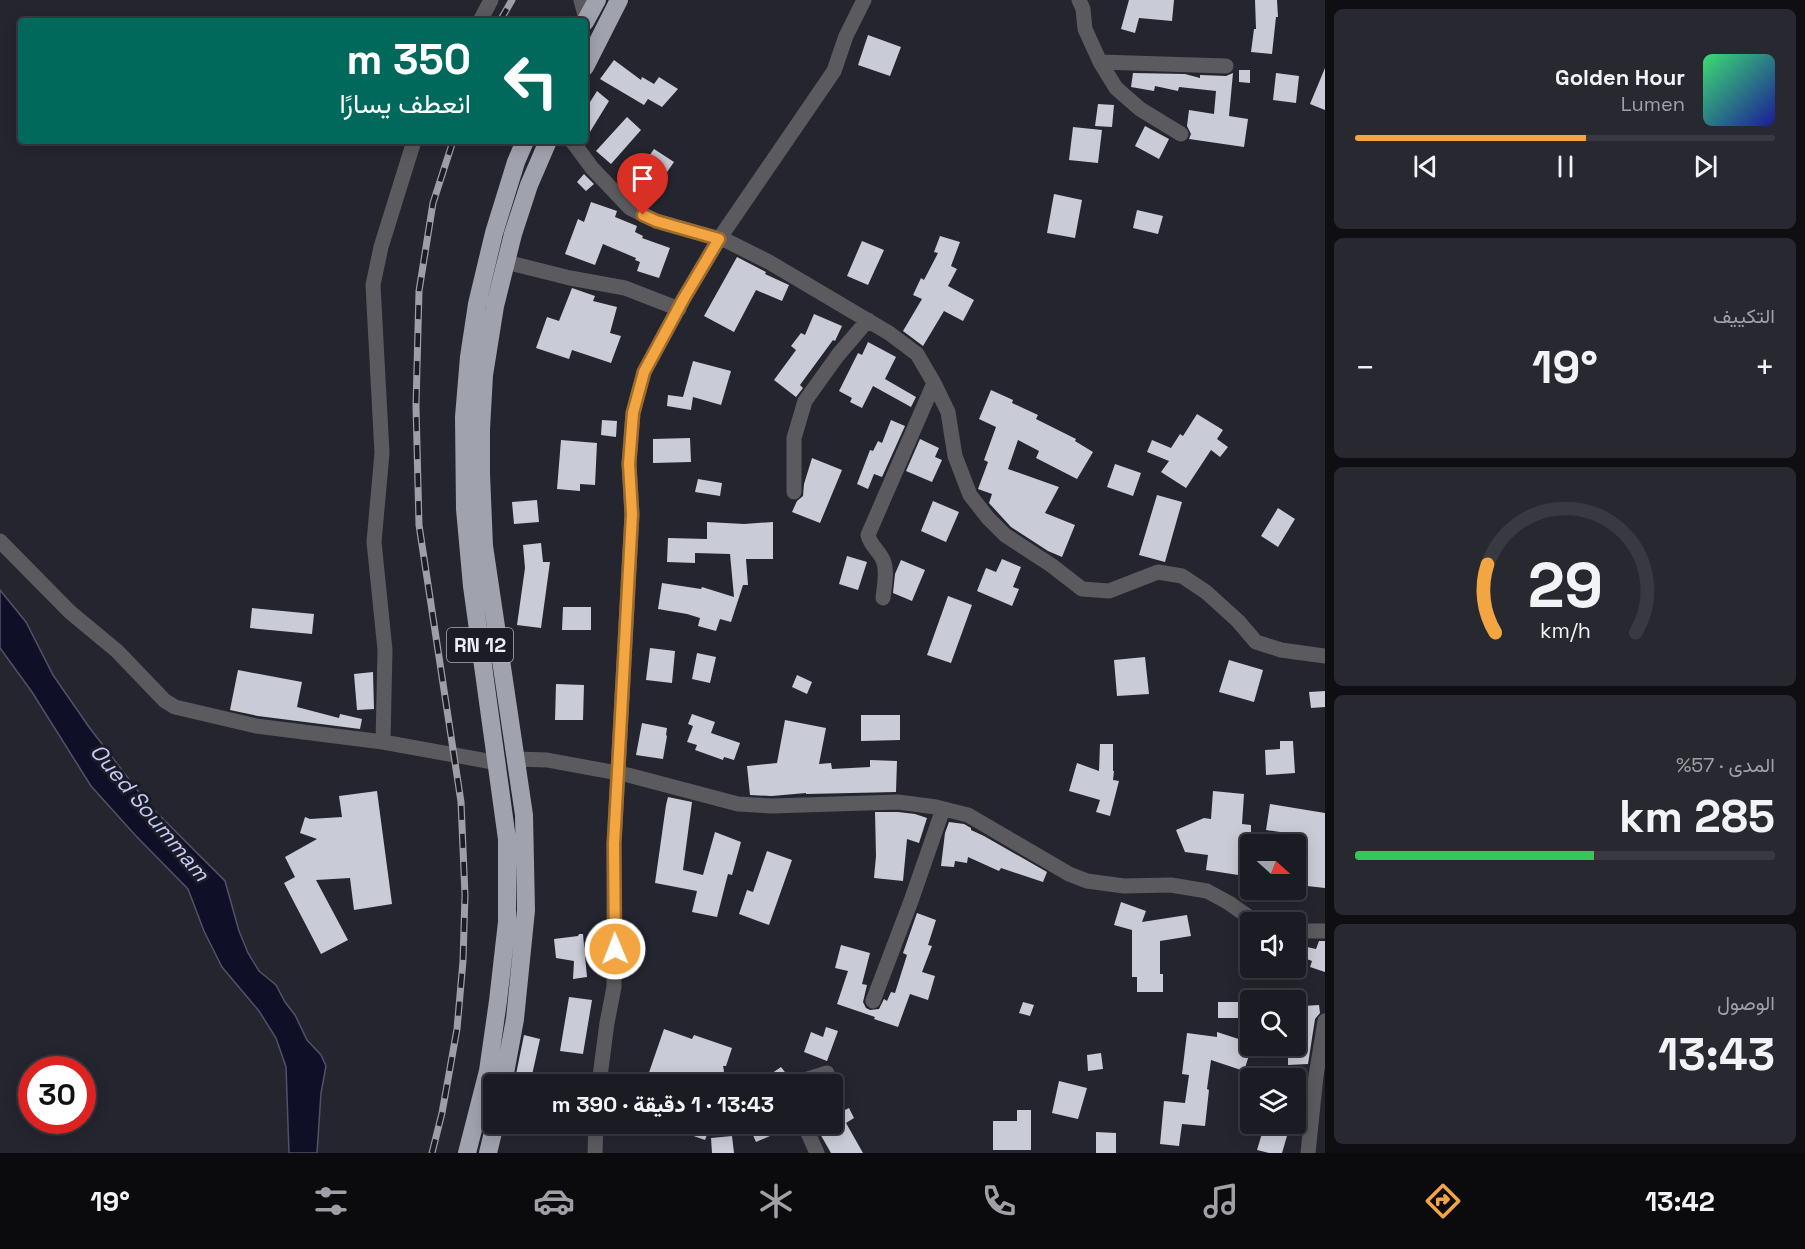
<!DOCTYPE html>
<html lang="ar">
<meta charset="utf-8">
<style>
:root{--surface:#1b1c23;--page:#282930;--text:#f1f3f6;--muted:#a0a1a6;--line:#393a41;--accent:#f2a541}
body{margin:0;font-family:"Space Grotesk",Vazirmatn,sans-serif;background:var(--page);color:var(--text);direction:rtl;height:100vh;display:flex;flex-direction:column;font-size:22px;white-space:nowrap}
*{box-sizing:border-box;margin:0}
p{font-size:20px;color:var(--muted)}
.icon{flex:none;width:33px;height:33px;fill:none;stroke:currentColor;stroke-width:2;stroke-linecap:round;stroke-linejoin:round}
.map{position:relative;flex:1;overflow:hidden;direction:ltr}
.drawer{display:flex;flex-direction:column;gap:9px;padding:9px;background:#0f0f13;width:480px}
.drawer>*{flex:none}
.banner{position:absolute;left:18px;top:18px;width:570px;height:126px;border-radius:6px;box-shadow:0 3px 15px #0003,0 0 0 2px var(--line);direction:rtl;background:#00695c;color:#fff;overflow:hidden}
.needle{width:39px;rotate:111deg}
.tools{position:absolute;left:1240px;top:834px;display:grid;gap:12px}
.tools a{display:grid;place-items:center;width:66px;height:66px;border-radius:6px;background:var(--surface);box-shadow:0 3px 15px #0003,0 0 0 2px var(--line);font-size:30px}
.speed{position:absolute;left:18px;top:1056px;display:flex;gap:12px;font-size:30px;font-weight:700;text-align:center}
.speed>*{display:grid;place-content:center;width:78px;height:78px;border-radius:50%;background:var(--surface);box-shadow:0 3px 15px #0003,0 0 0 2px var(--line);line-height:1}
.speed .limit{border:9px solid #d22;background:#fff;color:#111}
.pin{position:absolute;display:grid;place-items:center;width:51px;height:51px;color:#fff;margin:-62px -26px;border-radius:50% 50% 50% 0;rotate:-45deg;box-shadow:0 0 6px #0007}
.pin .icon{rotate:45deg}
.me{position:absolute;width:66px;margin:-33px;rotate:359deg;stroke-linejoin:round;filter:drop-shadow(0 0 4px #0008)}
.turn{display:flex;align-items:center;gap:21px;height:126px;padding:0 18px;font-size:27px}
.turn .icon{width:78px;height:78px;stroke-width:2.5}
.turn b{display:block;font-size:42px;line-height:51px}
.big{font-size:45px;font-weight:800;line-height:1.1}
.drawer .widget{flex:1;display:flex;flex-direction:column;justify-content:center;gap:9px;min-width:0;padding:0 21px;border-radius:9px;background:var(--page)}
.drawer .dial{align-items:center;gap:0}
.dial svg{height:156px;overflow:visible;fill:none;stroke:var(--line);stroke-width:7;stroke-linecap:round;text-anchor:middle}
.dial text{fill:var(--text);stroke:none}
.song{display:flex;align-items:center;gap:18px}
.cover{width:72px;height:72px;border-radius:9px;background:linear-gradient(135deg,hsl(140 70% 55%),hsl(240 70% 35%))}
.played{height:6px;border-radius:3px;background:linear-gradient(90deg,var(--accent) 55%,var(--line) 55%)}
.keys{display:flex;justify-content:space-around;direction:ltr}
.heat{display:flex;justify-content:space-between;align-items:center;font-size:33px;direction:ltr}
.charge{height:9px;border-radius:4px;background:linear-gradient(90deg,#34c759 57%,var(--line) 0)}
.trip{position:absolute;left:483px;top:1074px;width:360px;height:60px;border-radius:6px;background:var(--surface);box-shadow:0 3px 15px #0003,0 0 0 2px var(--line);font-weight:800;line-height:60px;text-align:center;direction:rtl}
.menu{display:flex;height:96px;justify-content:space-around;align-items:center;background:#0b0b0e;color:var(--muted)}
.menu .icon{width:42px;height:42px}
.menu .current{color:var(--accent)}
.menu b{font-size:27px;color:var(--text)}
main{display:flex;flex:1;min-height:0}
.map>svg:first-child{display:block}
</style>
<main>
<section class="drawer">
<div class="widget">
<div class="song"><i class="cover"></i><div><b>Golden Hour</b><p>Lumen</p></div></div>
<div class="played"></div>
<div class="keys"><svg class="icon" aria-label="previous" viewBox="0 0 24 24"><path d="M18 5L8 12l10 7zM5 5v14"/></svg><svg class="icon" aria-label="pause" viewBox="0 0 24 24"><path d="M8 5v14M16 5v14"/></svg><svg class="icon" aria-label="next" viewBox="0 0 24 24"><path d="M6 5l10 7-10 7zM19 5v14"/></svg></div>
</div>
<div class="widget"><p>التكييف</p>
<div class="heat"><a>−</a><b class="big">19°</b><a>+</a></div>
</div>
<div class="widget dial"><svg viewBox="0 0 100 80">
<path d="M14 69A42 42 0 1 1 86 69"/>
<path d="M14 69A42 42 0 0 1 10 34" stroke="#f2a541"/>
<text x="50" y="56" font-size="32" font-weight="700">29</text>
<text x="50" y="72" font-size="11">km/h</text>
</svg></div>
<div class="widget"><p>المدى · 57%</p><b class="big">285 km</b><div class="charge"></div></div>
<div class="widget"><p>الوصول</p><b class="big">13:43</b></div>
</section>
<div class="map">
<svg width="1325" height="1153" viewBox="0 0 1325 1153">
<rect width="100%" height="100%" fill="#24252f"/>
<path fill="#0f0f28" stroke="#515265" stroke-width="1.5" d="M 0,590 L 26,622 L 53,675 L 89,727 L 148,804 L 225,881 L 239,931 L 248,953 L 259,971 L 276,985 L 285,1002 L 295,1015 L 307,1040 L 321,1055 L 326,1066 L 321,1093 L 317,1153 L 289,1153 L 286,1067 L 276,1038 L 259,1011 L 222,967 L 204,931 L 188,889 L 136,836 L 91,786 L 32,692 L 0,648 Z"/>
<path fill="#c9cbd7" d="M 1129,0 L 1174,0 L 1172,21 L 1139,18 L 1135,33 L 1121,29 Z
M 1255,0 L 1277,0 L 1278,17 L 1276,17 L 1272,54 L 1251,52 L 1254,29 L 1256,29 Z
M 868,35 L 901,47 L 890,76 L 858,65 Z
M 614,60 L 641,80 L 642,77 L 654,84 L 659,77 L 678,89 L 662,107 L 648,99 L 644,105 L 600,79 Z
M 1325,68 L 1325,110 L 1310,104 Z
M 1239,70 L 1250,70 L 1250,83 L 1239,82 Z
M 1133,73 L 1185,74 L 1200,78 L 1200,75 L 1226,76 L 1233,73 L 1229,116 L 1248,119 L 1244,147 L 1189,139 L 1191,134 L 1187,126 L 1189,110 L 1214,114 L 1216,91 L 1179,87 L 1178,91 L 1155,86 L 1154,91 L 1131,87 Z
M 1276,73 L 1299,76 L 1296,103 L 1273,100 Z
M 597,91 L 609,101 L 585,140 L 585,110 Z
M 1098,104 L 1114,105 L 1112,127 L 1095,126 Z
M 627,117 L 641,130 L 611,164 L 596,151 Z
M 1145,126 L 1169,139 L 1159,159 L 1135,146 Z
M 1073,127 L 1102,130 L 1098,163 L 1069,160 Z
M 654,149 L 674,162 L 645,204 L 634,198 L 629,193 L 629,190 L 637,179 L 634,178 Z
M 584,174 L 594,184 L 586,191 L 577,182 Z
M 1054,194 L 1082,200 L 1075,238 L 1047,233 Z
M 591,202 L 617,211 L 615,217 L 637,226 L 635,232 L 643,236 L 642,238 L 670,248 L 659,278 L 637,271 L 640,262 L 635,260 L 636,258 L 603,244 L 595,265 L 565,254 L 578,219 L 584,222 Z
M 1137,210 L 1163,216 L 1158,234 L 1133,228 Z
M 940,236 L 960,242 L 951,266 L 957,269 L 948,286 L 974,300 L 963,321 L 944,311 L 923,346 L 903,331 L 922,299 L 913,295 L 921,278 L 924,280 L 938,253 L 934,252 Z
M 862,241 L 884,250 L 868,285 L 847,276 Z
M 737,257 L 766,272 L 765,274 L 789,285 L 782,301 L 756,290 L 734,332 L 704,316 Z
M 572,288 L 595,296 L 593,301 L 617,307 L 610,333 L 621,336 L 611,363 L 572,350 L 569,359 L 536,348 L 547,317 L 559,321 Z
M 814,314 L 842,326 L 835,341 L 833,340 L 800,385 L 803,388 L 796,397 L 774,380 L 796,350 L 791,346 L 801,333 L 805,335 Z
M 868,342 L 896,357 L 885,379 L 916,397 L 911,407 L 873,386 L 862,408 L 850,402 L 852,398 L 839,391 L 858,353 L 862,355 Z
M 693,361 L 731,371 L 721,405 L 693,397 L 691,410 L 667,406 L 668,395 L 683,397 Z
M 991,390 L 1013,400 L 1012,403 L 1038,415 L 1036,419 L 1076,439 L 1075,441 L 1093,452 L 1077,479 L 1036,458 L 1039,451 L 1018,440 L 1008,469 L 1059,487 L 1045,513 L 1075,525 L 1062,557 L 1048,551 L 1011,527 L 989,503 L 992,494 L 978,489 L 988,462 L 984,460 L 996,427 L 979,419 Z
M 1197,414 L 1223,430 L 1217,439 L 1228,447 L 1220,457 L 1211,450 L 1186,488 L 1161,472 L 1169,461 L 1147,452 L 1152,440 L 1171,448 L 1180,434 L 1183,436 Z
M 602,420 L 617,421 L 616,437 L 601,435 Z
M 891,420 L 905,426 L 882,477 L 874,474 L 868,489 L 857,484 L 870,450 L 873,451 L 878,441 L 882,443 Z
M 690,438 L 691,462 L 653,463 L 653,439 Z
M 920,439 L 939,448 L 935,457 L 942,460 L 932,482 L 906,471 Z
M 561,440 L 597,443 L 595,485 L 580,484 L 580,491 L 557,489 Z
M 812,458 L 842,470 L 820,523 L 792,512 L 797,501 L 803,496 L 804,484 Z
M 1115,464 L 1141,473 L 1133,496 L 1107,487 Z
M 698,479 L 722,483 L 720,496 L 695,492 Z
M 1157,495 L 1182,502 L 1165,562 L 1139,555 Z
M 537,500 L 539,522 L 514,524 L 512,502 Z
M 933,501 L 959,512 L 946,542 L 921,531 Z
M 1278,508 L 1295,519 L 1278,547 L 1261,536 Z
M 707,522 L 744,524 L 773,522 L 773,559 L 746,559 L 748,585 L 743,585 L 731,622 L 720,619 L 716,631 L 698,626 L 700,618 L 687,614 L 658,609 L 662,583 L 701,589 L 702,587 L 734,597 L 730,554 L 695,553 L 695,563 L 667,562 L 668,538 L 707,539 Z
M 541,543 L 543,562 L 550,562 L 541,628 L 517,625 L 525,568 L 523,545 Z
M 847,556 L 867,562 L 858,590 L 839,584 Z
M 1002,559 L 1021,567 L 1013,587 L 1019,589 L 1012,606 L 977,591 L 986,568 L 996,572 Z
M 901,560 L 925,570 L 912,601 L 893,593 L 895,574 Z
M 948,596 L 972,605 L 951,663 L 927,655 Z
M 563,607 L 591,607 L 591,630 L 562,630 Z
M 252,608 L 314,614 L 312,634 L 250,628 Z
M 650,648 L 675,651 L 672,683 L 646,680 Z
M 697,653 L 716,657 L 710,683 L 692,679 Z
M 1145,657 L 1149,694 L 1117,696 L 1114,660 Z
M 1229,660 L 1263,670 L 1254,702 L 1219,692 Z
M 238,670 L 302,682 L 297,707 L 339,718 L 340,714 L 362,719 L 360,729 L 258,716 L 230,710 Z
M 373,672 L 374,709 L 357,710 L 354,674 Z
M 797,675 L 812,682 L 807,694 L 792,687 Z
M 556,684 L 584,685 L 583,720 L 555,720 Z
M 1325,691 L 1325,707 L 1311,708 L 1309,692 Z
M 692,714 L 715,722 L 711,733 L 740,743 L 734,760 L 724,757 L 723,760 L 695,750 L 697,745 L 687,742 L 693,726 L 688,724 Z
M 861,715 L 900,715 L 900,740 L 861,741 Z
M 785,720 L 826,728 L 819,764 L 831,763 L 832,769 L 870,767 L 870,760 L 897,761 L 896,792 L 806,794 L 806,793 L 772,796 L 750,795 L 747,766 L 777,763 Z
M 642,723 L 667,728 L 666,735 L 667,736 L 663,759 L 636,755 Z
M 1280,741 L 1293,741 L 1295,773 L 1266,775 L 1265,750 L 1280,749 Z
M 1100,744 L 1113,744 L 1113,771 L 1114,771 L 1113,780 L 1119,781 L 1110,816 L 1096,812 L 1100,800 L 1069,791 L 1077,763 L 1099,771 Z
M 377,791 L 392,904 L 354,910 L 350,878 L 316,880 L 348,940 L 321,954 L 284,883 L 295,877 L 285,857 L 317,839 L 300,833 L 305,817 L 310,819 L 342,817 L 339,796 Z
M 1213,791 L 1244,794 L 1242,824 L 1251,825 L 1251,877 L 1206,870 L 1208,855 L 1185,852 L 1176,830 L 1204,818 L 1211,819 Z
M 668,797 L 692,802 L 683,870 L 703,875 L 715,832 L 741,842 L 732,875 L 728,874 L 717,917 L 692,912 L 697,891 L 655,883 L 666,805 Z
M 1270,804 L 1325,813 L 1325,888 L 1298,885 L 1302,847 L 1291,844 L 1293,834 L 1266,830 Z
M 875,812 L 898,812 L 915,814 L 927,818 L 919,843 L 907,839 L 903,881 L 874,878 L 876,856 Z
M 949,822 L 964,824 L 971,828 L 971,830 L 984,836 L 1047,872 L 1043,882 L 1001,868 L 999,871 L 968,857 L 967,863 L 955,861 L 954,867 L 941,866 L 945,833 Z
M 767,851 L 792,860 L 769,925 L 739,914 L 747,890 L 753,892 Z
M 1121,902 L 1146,911 L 1142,922 L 1187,915 L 1191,936 L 1160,941 L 1160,974 L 1163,974 L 1163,992 L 1137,992 L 1137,977 L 1132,977 L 1132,930 L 1114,925 Z
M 917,913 L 936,920 L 928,945 L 932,946 L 922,972 L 935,976 L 928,1000 L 910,994 L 898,1027 L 874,1019 L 875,1017 L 837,1004 L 848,971 L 835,968 L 841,945 L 870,953 L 862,984 L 867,985 L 863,1002 L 866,1008 L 870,1010 L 879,1009 L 884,999 L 887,1001 L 891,992 L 895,993 L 907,955 L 903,953 Z
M 579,934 L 583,934 L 587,977 L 573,979 L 574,961 L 556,958 L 554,939 L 578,936 Z
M 1319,941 L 1325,941 L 1325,972 L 1310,967 L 1312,961 L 1304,958 L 1307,947 L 1316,949 Z
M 569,997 L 592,1000 L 583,1054 L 560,1051 Z
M 1023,1002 L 1034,1005 L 1030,1016 L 1019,1013 Z
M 1218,1002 L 1238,1002 L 1238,1018 L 1218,1018 Z
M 1319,1005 L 1320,1013 L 1315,1019 L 1308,1064 L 1288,1065 L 1288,1046 L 1296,1046 L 1296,1013 L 1302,1013 L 1302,1006 Z
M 826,1027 L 838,1031 L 827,1061 L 804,1052 L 811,1032 L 823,1037 Z
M 664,1029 L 692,1039 L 694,1035 L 732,1048 L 726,1066 L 723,1066 L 724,1071 L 719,1084 L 645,1084 Z
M 1217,1032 L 1251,1043 L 1252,1046 L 1244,1071 L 1211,1060 L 1207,1089 L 1209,1090 L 1205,1126 L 1182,1124 L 1179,1146 L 1160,1144 L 1164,1101 L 1185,1103 L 1189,1075 L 1182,1074 L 1187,1033 L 1217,1037 Z
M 524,1035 L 540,1039 L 530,1084 L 514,1084 Z
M 1101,1053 L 1103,1069 L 1088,1071 L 1087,1055 Z
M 781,1067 L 788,1076 L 776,1084 L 756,1084 Z
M 1059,1081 L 1087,1088 L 1078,1119 L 1052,1113 Z
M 832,1088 L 845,1110 L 849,1108 L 854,1118 L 846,1123 L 863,1153 L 831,1153 L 815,1125 L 814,1124 L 832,1124 Z
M 1017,1110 L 1031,1110 L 1031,1150 L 993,1150 L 993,1121 L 1017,1121 Z
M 662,1124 L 711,1124 L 705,1140 L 662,1125 Z
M 748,1124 L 794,1124 L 795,1125 L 756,1142 Z
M 1263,1130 L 1287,1136 L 1282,1153 L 1269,1153 L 1257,1150 Z
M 1096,1132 L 1116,1133 L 1116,1153 L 1096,1153 Z
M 732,1136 L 734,1153 L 712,1153 L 711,1138 Z"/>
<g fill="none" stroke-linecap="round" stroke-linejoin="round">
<path stroke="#5a5a5f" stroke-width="15" d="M 581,0 L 586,19
M 1079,0 L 1083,9 L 1085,29 L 1100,62 L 1226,66
M 480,21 L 491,0
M 1100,62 L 1116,88 L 1140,109 L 1181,134
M 572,141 L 592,168 L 630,208 L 656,221 L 727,241 L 769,262 L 889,333 L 917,354 L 934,383 L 948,412 L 955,456 L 970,495 L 988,518 L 1005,535 L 1051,565 L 1082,589 L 1109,591 L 1158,572 L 1182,576 L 1206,592 L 1238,621 L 1256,642 L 1281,650 L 1325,656
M 506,262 L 570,278 L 625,288 L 679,309
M 794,492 L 794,438 L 805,401 L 838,355 L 868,320
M 0,541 L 70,612 L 117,651 L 165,701 L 175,707 L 256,726 L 383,742 L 498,763
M 883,598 C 884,586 888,572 883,560 C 879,551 870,545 868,535 L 934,383
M 383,742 L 385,650 L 374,542 L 382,453 L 373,285 L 381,247 L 414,141
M 516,759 L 547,760 L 628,775 L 738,804 L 772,806 L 898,802 L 936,807 L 968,815 L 1069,874 L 1087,881 L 1124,886 L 1171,885 L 1207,891 L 1229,903 L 1256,922
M 1296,931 L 1325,931
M 873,1001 L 911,901 L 943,809
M 599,1084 L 607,1023 L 614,987 L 614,844 L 632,515 L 629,463 L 633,413 L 644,372 L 684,298 L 719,239 L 834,71 L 846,36 L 864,0
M 805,1084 L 808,1079 L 827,1073
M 804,1124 L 817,1153
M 595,1153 L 596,1124
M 1308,1153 L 1316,1076 L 1325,1021"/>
<path stroke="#a0a2ae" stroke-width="18" d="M 585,22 L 597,0
M 585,67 L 619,0
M 503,1084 L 515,1019 L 526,910 L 524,815 L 484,546 L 481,474 L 481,429 L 484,375 L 495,306 L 513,234 L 529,185 L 548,141
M 467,1153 L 488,1071 L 498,1001 L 507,922 L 507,839 L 472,586 L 465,509 L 464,417 L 469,357 L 477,304 L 494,233 L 516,162 L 525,141
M 488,1153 L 495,1124"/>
<g stroke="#9d9ea6" stroke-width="7">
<path id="rail" d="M 500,21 L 512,0
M 432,1153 L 442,1113 L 457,1029 L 463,961 L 465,895 L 461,802 L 419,525 L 416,406 L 419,291 L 433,203 L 453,141"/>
</g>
<use href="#rail" stroke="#1b1c25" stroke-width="4.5" stroke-dasharray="14" stroke-linecap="butt"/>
</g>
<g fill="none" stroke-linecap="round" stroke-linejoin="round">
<g stroke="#9d6b2a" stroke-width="15">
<path id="route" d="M 615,949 L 614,844 L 632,514 L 629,464 L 633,413 L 644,372 L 684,298 L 719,239 L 656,221 L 643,215"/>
</g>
<use href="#route" stroke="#f2a541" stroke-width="10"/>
</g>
<g text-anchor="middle" stroke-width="6" stroke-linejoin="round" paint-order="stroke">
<rect fill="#1b1c25" stroke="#adaeb6" stroke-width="1.5" x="447" y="628" width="66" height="34" rx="4.5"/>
<g font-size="20" font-weight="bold" fill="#ecedf4">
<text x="480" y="652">RN 12</text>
</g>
<g font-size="22" font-style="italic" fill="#c6cbfa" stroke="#1b1c25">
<text transform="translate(150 812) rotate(50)" y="8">Oued Soummam</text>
</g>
</g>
</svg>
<div class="tools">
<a><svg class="needle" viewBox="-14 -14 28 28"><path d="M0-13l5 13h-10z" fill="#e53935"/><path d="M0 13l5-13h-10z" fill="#a0a1a6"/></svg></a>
<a><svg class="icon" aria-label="sound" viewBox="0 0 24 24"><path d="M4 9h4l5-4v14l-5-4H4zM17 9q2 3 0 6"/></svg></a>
<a><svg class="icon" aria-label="search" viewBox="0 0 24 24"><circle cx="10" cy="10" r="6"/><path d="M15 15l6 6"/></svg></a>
<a><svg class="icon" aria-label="layers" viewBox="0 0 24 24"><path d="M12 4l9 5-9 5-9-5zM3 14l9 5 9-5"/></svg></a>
</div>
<div class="speed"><div class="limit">30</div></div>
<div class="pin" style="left:643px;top:215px;background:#d93025"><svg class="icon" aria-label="arrive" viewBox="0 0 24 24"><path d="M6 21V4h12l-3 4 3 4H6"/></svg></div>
<svg class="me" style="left:615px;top:949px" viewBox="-20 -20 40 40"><circle r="17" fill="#f2a541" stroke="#fff" stroke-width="3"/><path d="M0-11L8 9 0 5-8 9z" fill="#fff"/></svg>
<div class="trip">13:43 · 1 دقيقة · 390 m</div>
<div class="banner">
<div class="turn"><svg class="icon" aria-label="left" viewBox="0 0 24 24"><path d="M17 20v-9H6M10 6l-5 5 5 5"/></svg><div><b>350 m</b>انعطف يسارًا</div></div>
</div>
</div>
</main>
<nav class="menu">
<b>13:42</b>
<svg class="icon current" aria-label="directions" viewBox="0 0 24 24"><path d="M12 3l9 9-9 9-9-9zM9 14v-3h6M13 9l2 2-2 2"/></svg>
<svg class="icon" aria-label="music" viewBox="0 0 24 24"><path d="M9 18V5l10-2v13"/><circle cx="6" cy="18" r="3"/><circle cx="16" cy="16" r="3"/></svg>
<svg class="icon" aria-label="phone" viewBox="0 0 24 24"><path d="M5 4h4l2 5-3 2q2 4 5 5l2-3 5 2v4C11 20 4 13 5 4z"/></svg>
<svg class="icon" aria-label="climate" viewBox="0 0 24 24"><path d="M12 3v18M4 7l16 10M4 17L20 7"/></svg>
<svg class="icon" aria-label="car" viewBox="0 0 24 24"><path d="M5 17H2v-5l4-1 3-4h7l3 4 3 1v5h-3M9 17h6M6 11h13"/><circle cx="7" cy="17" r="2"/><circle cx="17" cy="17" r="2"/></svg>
<svg class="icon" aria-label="filters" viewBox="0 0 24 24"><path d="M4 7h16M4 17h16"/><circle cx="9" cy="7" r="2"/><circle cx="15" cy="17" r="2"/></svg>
<b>19°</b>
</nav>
